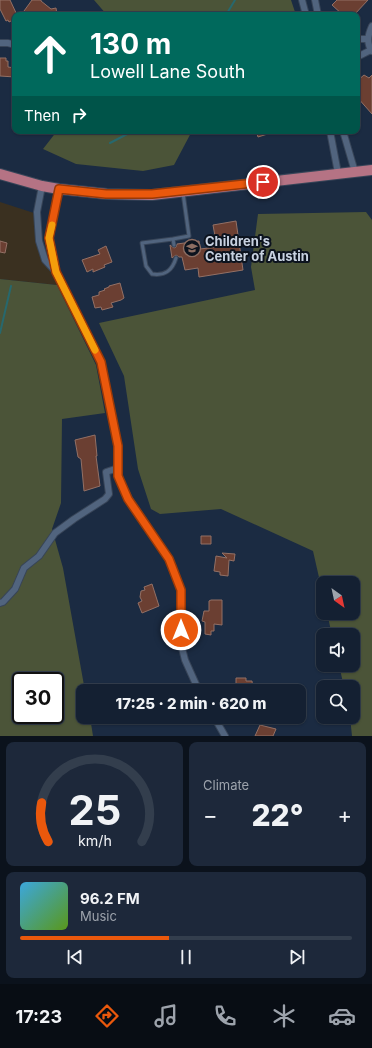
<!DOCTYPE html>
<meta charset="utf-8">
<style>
:root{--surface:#142032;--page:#1d283a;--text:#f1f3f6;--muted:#9da3ac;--line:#333e4d;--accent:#ea580c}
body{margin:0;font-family:Inter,sans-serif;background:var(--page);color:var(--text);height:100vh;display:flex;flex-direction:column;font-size:15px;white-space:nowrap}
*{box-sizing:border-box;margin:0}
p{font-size:13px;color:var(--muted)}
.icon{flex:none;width:22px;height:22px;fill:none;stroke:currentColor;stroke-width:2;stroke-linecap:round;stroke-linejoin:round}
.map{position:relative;height:736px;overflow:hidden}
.details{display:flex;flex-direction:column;gap:6px;padding:6px;background:#0b121c;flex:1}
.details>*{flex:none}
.top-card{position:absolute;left:12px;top:12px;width:348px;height:122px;border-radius:8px;box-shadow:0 1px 3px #0004,0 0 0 1px var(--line);background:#00695c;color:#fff;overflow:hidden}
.needle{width:26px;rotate:147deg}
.controls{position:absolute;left:316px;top:576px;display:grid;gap:8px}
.controls a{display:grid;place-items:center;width:44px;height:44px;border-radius:8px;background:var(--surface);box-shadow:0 1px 3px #0004,0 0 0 1px var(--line);font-size:20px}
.speed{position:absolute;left:12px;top:672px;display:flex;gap:8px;font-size:20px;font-weight:700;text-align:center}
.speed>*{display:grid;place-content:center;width:52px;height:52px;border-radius:50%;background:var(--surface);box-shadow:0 1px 3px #0004,0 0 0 1px var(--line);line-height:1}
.speed .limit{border:2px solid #111;border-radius:6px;background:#fff;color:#111}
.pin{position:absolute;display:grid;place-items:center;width:34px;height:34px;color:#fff;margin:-17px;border:2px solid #fff;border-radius:50%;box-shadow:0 1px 4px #0007}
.me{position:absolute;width:44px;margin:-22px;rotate:0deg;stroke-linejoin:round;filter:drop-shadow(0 0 3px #0008)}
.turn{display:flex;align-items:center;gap:14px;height:84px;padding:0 12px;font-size:18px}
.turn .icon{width:52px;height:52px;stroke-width:2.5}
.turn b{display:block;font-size:28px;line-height:34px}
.then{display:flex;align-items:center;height:38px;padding:0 12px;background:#0003;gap:8px;font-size:15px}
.big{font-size:30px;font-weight:800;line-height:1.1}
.details .widget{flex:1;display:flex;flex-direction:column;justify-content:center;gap:6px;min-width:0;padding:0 14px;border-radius:8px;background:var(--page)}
.details .dial{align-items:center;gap:0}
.dial svg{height:104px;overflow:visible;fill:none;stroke:var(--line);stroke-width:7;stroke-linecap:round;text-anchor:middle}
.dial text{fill:var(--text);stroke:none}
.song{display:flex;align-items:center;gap:12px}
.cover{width:48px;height:48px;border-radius:6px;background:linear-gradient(135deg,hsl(200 70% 55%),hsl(90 70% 35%))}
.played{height:4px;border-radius:2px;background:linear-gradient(90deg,var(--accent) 45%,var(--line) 45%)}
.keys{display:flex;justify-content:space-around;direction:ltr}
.heat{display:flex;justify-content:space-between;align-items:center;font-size:22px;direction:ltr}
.details .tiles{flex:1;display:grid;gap:6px;grid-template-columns:1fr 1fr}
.widget:last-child{grid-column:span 2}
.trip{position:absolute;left:76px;top:684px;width:230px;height:40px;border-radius:8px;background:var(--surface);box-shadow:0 1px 3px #0004,0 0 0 1px var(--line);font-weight:800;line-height:40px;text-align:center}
.tab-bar{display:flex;height:64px;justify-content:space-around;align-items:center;background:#080d14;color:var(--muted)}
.tab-bar .icon{width:28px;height:28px}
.tab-bar .on{color:var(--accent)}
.tab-bar b{font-size:18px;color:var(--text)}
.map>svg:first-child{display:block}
</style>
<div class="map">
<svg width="372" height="736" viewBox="0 0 372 736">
<rect width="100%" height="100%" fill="#1b2b42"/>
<path fill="#3a3020" d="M 0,202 L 34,213 L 38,246 L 57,285 L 0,279 Z"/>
<path fill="#4b5438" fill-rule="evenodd" d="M 94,0 L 291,0 L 296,15 L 107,15 Z
M 57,131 L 192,131 L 174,165 L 143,171 L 76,164 L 43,149 Z
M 366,212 L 372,220 L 372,736 L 352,736 L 350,717 L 353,717 L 353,687 L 344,687 L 339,665 L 353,665 L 353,635 L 332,635 L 327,613 L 353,613 L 353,583 L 323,583 L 323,595 L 313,551 L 221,509 L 160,514 L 151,509 L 138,469 L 124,376 L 99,323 L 255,290 L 251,267 L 258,214 Z
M 0,279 L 57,285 L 96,365 L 105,413 L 62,419 L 61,503 L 52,529 L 63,568 L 85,691 L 83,691 L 83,717 L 90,717 L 93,736 L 0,736 ZM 21,681 L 55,681 L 55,715 L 21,715 Z"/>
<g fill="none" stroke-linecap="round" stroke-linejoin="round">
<path stroke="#27686d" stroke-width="2" d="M 226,15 L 235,0
M 110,143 L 133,131
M 0,333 L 11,286"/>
</g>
<path fill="#6b3f32" stroke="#937065" d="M 0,0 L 10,0 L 17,15 L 15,15 L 15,19 L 9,22 L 8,20 L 6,21 L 0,9 Z
M 32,0 L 41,0 L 41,1 L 51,9 L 56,8 L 57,15 L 30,15 L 24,11 Z
M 337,0 L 368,0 L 354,15 L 343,15 L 332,5 Z
M 0,58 L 6,58 L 6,61 L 8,61 L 8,67 L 15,68 L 15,77 L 0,76 Z
M 364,75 L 369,78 L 372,75 L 372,114 L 357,97 L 357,81 Z
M 256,131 L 274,131 L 274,132 L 258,137 Z
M 236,221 L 243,270 L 199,277 L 198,268 L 185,270 L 182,257 L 179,257 L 176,255 L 172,258 L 170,245 L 174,248 L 176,247 L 177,244 L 199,241 L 200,249 L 217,247 L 213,225 Z
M 0,241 L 7,243 L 5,253 L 0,252 Z
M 106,246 L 112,262 L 104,265 L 105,267 L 93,272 L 93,269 L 87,272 L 82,260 L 100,254 L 98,250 Z
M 120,283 L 124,298 L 121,300 L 111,303 L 113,307 L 102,310 L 101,307 L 95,308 L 92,297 L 99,295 L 99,292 L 105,290 L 104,289 L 109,287 L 109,286 Z
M 95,435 L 97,456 L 96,456 L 100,486 L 84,491 L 81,459 L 78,457 L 75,440 Z
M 201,536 L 211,536 L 211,544 L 201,544 Z
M 222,553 L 235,554 L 234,561 L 229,560 L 228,576 L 220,575 L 220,572 L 214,571 L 216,556 L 227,558 Z
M 152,584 L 159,606 L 142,613 L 138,603 L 142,601 L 140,597 L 141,591 L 145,590 L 144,587 Z
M 211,600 L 222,600 L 222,625 L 214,624 L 214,631 L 211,631 L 211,635 L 205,634 L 205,622 L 202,621 L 204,611 L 209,611 L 209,601 Z
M 236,678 L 246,678 L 246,681 L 252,681 L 253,691 L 241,691 L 241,686 L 236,686 Z
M 260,725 L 276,729 L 273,736 L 255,736 Z"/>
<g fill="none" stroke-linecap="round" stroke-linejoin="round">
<g stroke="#384558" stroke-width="5">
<path id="lane" d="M 173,239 L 189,236 L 183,193
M 174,245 L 173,239 L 142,243 L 146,266 L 152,274 C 165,276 172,271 176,258"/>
</g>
<g stroke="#384558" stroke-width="8">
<path id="street" d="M 302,0 L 306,15
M 315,0 L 318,15
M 372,26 C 368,35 366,43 372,51
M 357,39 L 368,39
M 0,43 L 8,43 L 15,45
M 357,57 L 371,50
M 330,131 L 338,173
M 343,131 L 355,172
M 42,186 L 37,212 L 39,241 L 45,260 L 56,272 L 101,361 L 118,446 L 118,476 L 129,499 L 169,559 L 181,590 L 181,644 L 185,660 L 199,691
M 56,272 L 49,238 L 59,189
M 0,603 L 3,602 L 15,589 L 24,568 L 39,556 L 55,533 L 74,519 L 105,499 L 109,494 L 106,472 L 118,468
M 214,717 L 225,736"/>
</g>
<g stroke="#384558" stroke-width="12">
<path id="primary" d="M 0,174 L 42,186 L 59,189 L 107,194 L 152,195 L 372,170"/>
</g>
<use href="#lane" stroke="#51647e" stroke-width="3"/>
<use href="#street" stroke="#51647e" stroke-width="6"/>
<use href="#primary" stroke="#b57384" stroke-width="10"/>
</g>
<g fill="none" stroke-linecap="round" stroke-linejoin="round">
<g stroke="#983908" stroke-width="10">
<path id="route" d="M 181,630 L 181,590 L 169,559 L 128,499 L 118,476 L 118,446 L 101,362 L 56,272 L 49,238 L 59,189 L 106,194 L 152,194 L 263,182"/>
</g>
<use href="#route" stroke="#ea580c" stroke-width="7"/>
<path stroke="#f59e0b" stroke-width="7" d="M 52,225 L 49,238 L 56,272 L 95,350"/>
</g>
<defs>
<g id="school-ring" transform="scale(0.9)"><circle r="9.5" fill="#0c131e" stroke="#8d6e63" stroke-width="1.5"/><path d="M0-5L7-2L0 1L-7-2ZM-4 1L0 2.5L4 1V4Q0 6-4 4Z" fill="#8d6e63"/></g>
</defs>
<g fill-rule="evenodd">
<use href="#school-ring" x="192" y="248"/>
</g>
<g text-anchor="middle" stroke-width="4" stroke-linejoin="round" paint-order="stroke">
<g font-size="13" font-weight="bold" fill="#c8d2e1" stroke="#0c131e" text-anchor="start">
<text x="205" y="246">Children's<tspan x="205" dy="15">Center of Austin</tspan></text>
</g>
</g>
</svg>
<div class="controls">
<a><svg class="needle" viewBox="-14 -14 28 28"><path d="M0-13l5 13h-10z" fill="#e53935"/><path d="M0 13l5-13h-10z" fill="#9da3ac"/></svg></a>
<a><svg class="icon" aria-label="sound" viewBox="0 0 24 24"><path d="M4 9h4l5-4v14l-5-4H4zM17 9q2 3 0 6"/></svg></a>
<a><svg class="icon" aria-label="search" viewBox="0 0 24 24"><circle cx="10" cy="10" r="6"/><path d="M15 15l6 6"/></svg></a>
</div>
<div class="speed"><div class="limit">30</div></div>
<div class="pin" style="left:263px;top:182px;background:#d93025"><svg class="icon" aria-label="arrive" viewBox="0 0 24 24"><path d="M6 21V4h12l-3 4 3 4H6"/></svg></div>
<svg class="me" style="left:181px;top:630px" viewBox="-20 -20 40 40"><circle r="17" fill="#ea580c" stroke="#fff" stroke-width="3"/><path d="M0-11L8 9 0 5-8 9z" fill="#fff"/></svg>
<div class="trip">17:25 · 2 min · 620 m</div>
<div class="top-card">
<div class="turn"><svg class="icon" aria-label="ahead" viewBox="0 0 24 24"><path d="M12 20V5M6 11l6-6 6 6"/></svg><div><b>130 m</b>Lowell Lane South</div></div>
<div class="then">Then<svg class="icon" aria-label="right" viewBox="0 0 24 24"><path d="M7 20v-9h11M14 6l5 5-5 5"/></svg></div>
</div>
</div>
<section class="details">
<div class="tiles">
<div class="widget dial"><svg viewBox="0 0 100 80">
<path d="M14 69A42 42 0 1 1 86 69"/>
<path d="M14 69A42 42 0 0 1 9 39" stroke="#ea580c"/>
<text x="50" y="56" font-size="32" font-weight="700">25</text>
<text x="50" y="72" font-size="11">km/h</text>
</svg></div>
<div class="widget"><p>Climate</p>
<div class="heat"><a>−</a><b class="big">22°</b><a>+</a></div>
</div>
<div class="widget">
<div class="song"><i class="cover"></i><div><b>96.2 FM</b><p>Music</p></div></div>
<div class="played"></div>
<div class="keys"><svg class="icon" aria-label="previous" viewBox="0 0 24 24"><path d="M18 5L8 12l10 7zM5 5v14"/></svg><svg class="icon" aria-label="pause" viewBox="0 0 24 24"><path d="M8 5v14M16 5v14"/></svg><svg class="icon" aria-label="next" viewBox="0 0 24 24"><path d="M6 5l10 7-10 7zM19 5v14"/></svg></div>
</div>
</div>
</section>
<nav class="tab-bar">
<b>17:23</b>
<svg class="icon on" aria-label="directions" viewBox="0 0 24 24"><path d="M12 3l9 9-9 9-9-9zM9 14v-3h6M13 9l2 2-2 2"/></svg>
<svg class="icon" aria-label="music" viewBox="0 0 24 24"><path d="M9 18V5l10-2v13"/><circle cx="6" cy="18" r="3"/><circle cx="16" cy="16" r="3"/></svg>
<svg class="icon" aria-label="phone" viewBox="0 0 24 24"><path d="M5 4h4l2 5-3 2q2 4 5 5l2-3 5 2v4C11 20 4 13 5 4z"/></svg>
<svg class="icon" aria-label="climate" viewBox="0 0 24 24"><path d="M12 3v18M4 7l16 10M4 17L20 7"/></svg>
<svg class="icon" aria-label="car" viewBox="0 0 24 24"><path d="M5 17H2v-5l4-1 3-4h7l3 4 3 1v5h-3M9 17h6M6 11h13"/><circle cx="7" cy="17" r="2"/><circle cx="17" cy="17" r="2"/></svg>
</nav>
